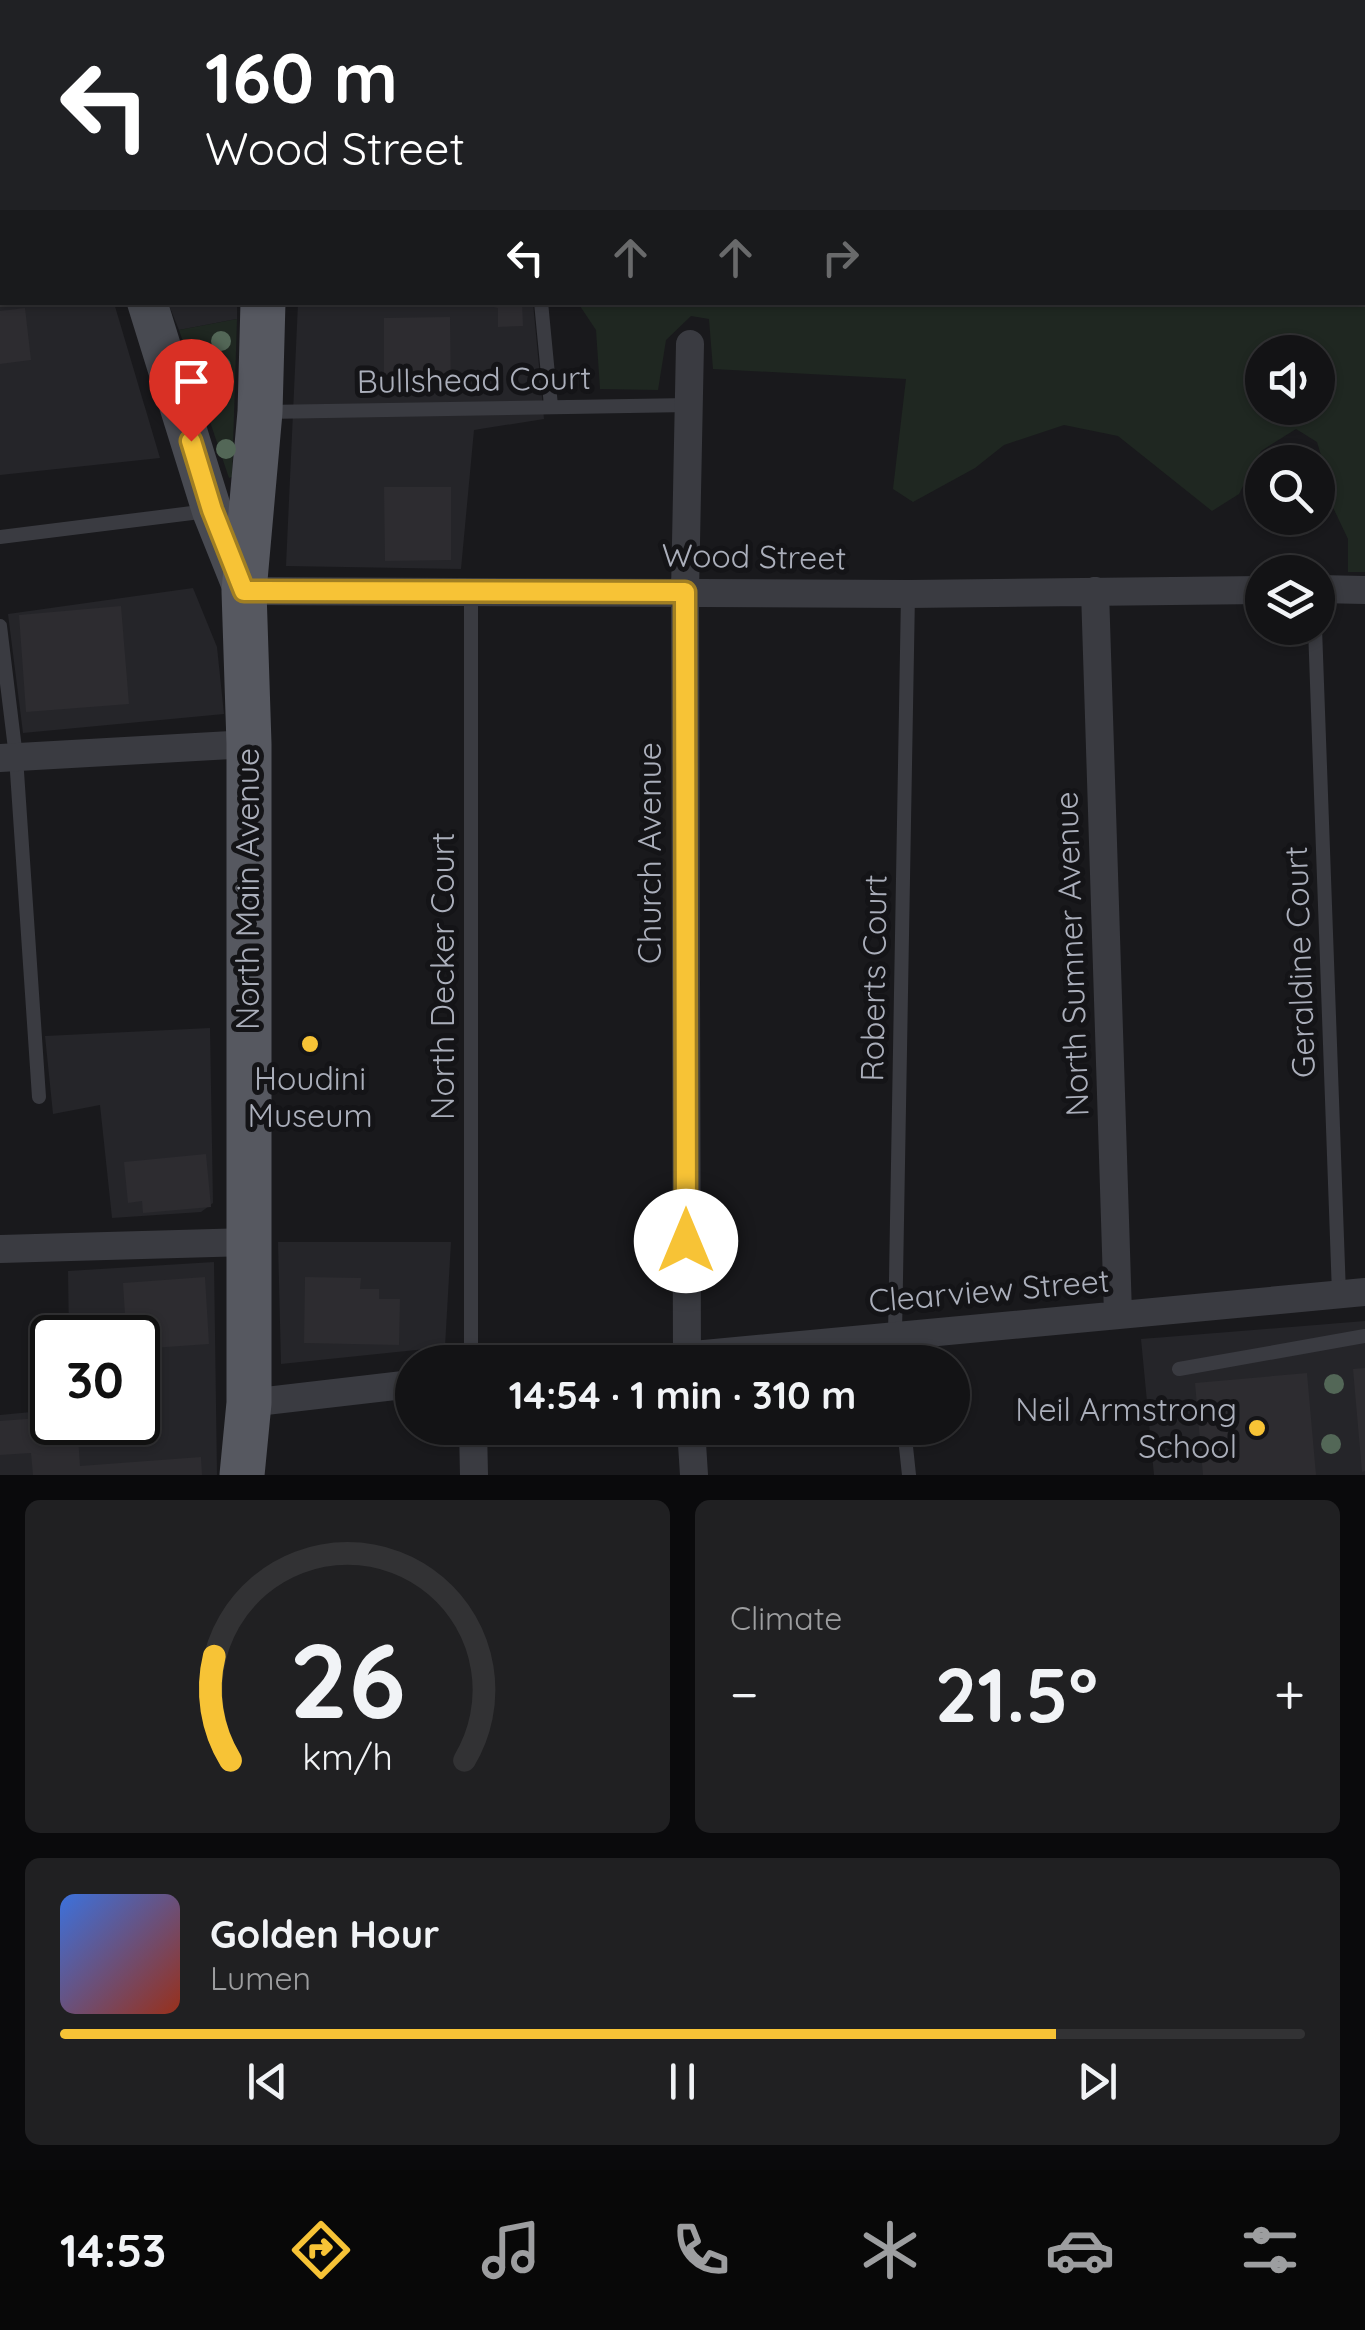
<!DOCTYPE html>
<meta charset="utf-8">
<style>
:root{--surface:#131315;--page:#202022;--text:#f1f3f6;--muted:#9d9ea0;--line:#323234;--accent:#f7c336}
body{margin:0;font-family:Quicksand,sans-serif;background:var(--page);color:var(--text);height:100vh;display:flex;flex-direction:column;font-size:38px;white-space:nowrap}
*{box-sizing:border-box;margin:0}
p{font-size:32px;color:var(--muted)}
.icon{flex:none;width:55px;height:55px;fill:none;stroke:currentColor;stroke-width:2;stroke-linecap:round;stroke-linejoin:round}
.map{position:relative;height:1475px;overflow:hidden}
.details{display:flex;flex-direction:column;gap:25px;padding:25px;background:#0a0a0c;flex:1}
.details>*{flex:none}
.hud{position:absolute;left:0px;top:0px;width:1365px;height:305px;box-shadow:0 2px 8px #0004,0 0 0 2px var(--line);background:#202124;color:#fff;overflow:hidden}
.buttons{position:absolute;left:1245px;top:335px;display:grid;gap:20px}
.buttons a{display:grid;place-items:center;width:90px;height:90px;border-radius:50%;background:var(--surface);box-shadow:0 2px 8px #0004,0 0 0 2px var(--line);font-size:50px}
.speed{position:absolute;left:30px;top:1315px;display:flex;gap:20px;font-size:50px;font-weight:700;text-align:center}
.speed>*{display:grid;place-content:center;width:130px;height:130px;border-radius:50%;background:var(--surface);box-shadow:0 2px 8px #0004,0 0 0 2px var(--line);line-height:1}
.speed .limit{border:5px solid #111;border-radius:15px;background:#fff;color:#111}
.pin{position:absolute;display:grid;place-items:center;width:85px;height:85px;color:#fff;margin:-102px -42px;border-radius:50% 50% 50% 0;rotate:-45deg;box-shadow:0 0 10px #0007}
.pin .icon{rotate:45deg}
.me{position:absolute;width:110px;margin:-55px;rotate:0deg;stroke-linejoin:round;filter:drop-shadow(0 0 8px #0008)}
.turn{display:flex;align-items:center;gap:35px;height:210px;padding:0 40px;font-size:45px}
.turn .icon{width:130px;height:130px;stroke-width:2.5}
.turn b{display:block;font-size:70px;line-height:85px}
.lanes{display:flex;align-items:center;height:95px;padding:0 40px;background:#0003;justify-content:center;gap:50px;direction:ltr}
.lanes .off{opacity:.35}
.big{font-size:75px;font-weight:700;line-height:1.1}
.details .widget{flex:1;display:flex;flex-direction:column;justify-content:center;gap:15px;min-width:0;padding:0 35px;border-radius:15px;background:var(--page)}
.details .dial{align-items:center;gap:0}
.dial svg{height:260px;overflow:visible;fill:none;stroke:var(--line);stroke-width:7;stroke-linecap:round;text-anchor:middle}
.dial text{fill:var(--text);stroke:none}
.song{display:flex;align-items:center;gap:30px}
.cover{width:120px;height:120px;border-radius:15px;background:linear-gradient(135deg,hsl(220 70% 55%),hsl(10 70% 35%))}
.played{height:10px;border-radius:5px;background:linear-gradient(90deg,var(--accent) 80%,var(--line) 80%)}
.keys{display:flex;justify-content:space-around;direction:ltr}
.heat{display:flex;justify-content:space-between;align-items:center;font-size:55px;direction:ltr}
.details .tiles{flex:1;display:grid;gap:25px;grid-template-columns:1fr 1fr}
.widget:last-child{grid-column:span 2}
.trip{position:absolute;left:395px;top:1345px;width:575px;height:100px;border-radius:50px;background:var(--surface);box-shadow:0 2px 8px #0004,0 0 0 2px var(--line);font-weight:700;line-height:100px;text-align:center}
.tabs{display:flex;height:160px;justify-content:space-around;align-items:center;background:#080808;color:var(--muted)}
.tabs .icon{width:70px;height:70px}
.tabs .on{color:var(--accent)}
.tabs b{font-size:45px;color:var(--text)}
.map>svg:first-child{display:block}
</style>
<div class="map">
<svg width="1365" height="1475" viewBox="0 0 1365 1475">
<rect width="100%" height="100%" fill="#19191c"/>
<path fill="#252529" d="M 0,0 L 23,2 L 2,2 L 2,302 L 114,303 L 160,458 L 0,475 Z
M 168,303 L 237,303 L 237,319 L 179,330 Z
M 298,303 L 533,303 L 544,419 L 474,430 L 461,569 L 286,566 Z
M 193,588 L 217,647 L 224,714 L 23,733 L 8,614 Z
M 210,1028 L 213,1203 L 201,1212 L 112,1218 L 100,1105 L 53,1114 L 45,1036 Z
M 278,1242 L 451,1242 L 445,1347 L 281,1364 Z
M 214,1262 L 217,1475 L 0,1475 L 0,1415 L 52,1410 L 52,1422 L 138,1422 L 138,1338 L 69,1337 L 68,1271 Z
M 1365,1321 L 1365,1475 L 1154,1475 L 1141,1339 Z"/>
<path fill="#1f2721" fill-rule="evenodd" d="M 1365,110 L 1365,572 L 1348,572 L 1348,539 L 1329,499 L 1324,465 L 1317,442 L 1296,429 L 1261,451 L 1239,494 L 1212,511 L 1118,436 L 1064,425 L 1004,445 L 975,468 L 913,502 L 893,489 L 906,379 L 713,369 L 709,319 L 691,316 L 666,340 L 658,390 L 600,389 L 596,330 L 578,303 L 1362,302 ZM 1262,352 L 1318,352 L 1318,408 L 1262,408 Z
M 237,319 L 232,477 L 229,478 L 179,330 Z"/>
<path fill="#2d2c30" d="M 470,302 L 522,302 L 523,326 L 498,327 L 498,308 Z
M 25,308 L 31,360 L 0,364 L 0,311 Z
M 450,317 L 451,391 L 384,391 L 384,318 Z
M 384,487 L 451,487 L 451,560 L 385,561 Z
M 121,606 L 129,704 L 26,712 L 19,615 Z
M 206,1154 L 211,1207 L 143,1213 L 142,1201 L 128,1203 L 124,1162 Z
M 205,1277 L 209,1344 L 138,1349 L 138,1338 L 77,1338 L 76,1319 L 125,1315 L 123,1283 Z
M 305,1277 L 361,1278 L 360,1289 L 379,1289 L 379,1299 L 400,1299 L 399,1345 L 304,1343 Z
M 1365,1368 L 1365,1471 L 1362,1472 L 1353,1369 Z
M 1307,1373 L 1316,1475 L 1203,1475 L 1195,1383 Z
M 52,1417 L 52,1422 L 77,1422 L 80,1466 L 201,1457 L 202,1475 L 33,1475 L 31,1453 L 0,1455 L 0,1421 Z"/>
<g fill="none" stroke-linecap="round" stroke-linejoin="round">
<path stroke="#3a3b41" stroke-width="14" d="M 515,0 L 515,2
M 541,302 L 551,406
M 265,412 L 689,405
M 0,537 L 208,511
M 0,626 L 16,757 L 39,1097
M 1315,628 L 1339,1294
M 471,1362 L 471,591
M 898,1362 L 895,1335 L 908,594
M 1179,1369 L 1365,1336
M 904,1428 L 909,1475"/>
<path stroke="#3a3b41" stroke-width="28" d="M 0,36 L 2,35
M 1318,589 L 1365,590
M 244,591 L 908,594 L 1262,590
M 1095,591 L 1118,1314
M 0,758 L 249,744
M 0,1249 L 249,1242
M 619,1362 L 1365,1292
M 687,1362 L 685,592 L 690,344
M 249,1403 L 412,1384
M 473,1428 L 474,1475
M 691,1428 L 694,1475"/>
<path stroke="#484a51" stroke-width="40" d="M 52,0 L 53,2
M 147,302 L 212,511 L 244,591"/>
<path stroke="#565860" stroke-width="45" d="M 273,2 L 273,0
M 242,1475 L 249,1403 L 249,744 L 244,591 L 260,412 L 263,302"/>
</g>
<g fill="#536757">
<circle cx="221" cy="341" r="10"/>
<circle cx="221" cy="366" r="10"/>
<circle cx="220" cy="394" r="10"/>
<circle cx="226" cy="449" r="10"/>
<circle cx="1334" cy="1384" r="10"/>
<circle cx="1331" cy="1444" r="10"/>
</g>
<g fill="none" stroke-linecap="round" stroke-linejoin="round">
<g stroke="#a17f23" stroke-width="25">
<path id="route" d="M 191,441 L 212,510 L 244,591 L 685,592 L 686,1241"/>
</g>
<use href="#route" stroke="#f7c336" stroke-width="18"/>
</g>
<g fill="#f7c336" stroke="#141417" stroke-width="4">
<circle cx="310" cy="1044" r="10"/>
<circle cx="1257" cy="1428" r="10"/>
</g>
<g text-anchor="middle" stroke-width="10" stroke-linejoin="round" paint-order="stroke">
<g font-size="32" fill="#abafbb" stroke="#141417">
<text transform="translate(474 380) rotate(-1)" y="11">Bullshead Court</text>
<text transform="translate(754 557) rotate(1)" y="11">Wood Street</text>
<text transform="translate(650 853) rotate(-90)" y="11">Church Avenue</text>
<text transform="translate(248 889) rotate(-90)" y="11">North Main Avenue</text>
<text transform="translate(1072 954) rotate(-92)" y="11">North Sumner Avenue</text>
<text transform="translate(1300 962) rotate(-92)" y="11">Geraldine Court</text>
<text transform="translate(443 976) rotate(-90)" y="11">North Decker Court</text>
<text transform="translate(874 978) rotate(-89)" y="11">Roberts Court</text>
<text transform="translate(989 1291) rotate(-5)" y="11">Clearview Street</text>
</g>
<g font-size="32" fill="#abafbb" stroke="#141417">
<text x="310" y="1090">Houdini<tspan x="310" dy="37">Museum</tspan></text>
<text x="1237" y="1421" text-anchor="end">Neil Armstrong<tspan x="1237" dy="37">School</tspan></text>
</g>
</g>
</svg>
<div class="buttons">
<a><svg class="icon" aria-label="sound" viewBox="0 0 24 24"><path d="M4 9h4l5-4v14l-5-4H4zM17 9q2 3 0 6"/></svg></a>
<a><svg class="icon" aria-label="search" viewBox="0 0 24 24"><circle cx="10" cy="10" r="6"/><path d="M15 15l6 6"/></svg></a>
<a><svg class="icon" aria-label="layers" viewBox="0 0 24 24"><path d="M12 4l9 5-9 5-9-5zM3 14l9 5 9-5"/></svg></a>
</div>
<div class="speed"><div class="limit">30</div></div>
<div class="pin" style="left:191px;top:441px;background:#d93025"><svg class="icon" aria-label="arrive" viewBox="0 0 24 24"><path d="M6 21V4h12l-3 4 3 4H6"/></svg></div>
<svg class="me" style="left:686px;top:1241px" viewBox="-20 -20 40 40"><circle r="19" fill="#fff"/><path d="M0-13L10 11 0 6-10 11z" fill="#f7c336"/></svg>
<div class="trip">14:54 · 1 min · 310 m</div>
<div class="hud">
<div class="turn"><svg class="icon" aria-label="left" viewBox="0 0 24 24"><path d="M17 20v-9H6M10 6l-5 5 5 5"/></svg><div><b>160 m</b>Wood Street</div></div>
<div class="lanes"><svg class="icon" aria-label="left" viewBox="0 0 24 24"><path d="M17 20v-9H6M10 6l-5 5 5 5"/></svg><svg class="icon off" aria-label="ahead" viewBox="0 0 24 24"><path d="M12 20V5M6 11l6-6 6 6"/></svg><svg class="icon off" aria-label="ahead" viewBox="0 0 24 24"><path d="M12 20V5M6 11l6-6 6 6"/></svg><svg class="icon off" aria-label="right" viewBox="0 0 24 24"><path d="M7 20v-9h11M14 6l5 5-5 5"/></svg></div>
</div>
</div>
<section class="details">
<div class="tiles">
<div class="widget dial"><svg viewBox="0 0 100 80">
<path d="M14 69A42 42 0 1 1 86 69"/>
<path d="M14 69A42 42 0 0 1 9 37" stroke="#f7c336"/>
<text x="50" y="56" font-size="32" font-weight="700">26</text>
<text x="50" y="72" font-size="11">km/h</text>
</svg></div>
<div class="widget"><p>Climate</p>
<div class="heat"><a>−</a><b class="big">21.5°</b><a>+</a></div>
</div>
<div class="widget">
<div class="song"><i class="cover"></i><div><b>Golden Hour</b><p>Lumen</p></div></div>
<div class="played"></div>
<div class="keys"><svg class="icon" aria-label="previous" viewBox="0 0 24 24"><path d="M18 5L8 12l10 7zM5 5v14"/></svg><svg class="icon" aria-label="pause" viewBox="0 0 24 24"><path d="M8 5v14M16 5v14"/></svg><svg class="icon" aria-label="next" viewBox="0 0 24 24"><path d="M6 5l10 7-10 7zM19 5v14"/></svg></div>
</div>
</div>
</section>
<nav class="tabs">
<b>14:53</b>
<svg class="icon on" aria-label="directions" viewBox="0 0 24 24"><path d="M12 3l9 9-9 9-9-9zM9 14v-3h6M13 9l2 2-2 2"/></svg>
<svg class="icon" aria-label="music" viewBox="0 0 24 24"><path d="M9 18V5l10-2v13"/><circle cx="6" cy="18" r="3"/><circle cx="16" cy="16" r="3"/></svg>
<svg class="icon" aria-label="phone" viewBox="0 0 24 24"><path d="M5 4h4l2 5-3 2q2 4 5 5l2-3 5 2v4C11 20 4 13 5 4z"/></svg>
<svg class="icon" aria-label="climate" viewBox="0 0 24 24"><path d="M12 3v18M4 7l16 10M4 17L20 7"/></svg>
<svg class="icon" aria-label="car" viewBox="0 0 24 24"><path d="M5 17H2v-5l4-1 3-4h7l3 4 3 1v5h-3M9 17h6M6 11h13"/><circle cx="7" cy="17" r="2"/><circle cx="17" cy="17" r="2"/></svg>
<svg class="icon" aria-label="filters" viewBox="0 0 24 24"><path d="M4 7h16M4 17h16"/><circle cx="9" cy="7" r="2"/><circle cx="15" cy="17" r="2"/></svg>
</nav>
